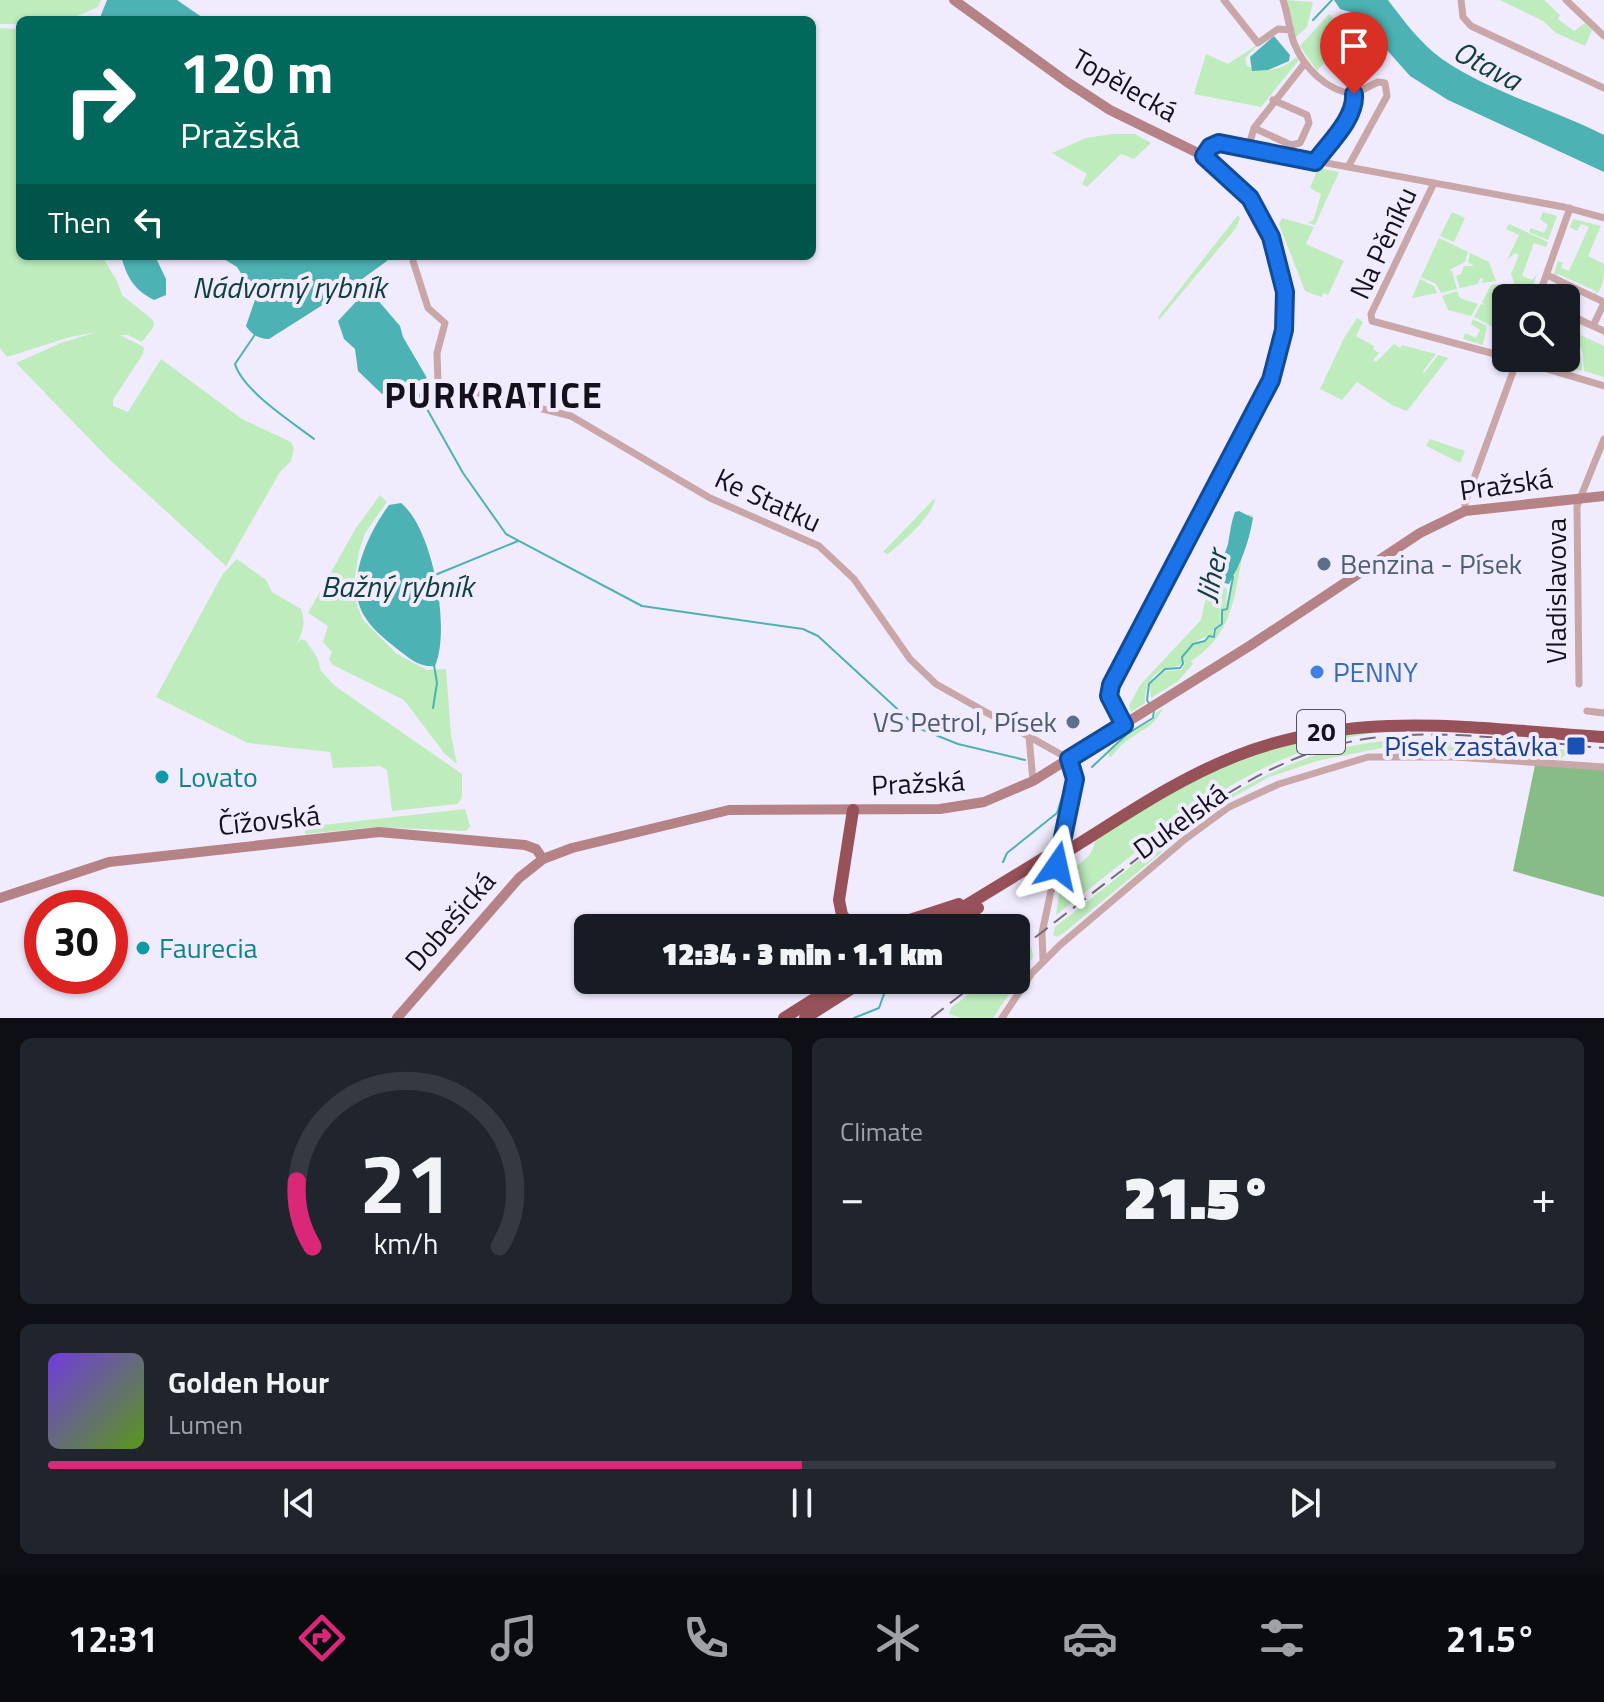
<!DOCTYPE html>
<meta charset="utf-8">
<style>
:root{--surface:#171b24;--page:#20242c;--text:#f1f3f6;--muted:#9ea1a6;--line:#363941;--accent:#db2777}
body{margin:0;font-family:"Titillium Web",sans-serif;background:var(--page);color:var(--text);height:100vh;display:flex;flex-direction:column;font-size:30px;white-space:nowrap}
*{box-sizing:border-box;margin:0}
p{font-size:26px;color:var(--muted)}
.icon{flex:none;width:44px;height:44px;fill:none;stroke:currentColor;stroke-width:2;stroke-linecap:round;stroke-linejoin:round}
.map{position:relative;height:1018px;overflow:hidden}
.panel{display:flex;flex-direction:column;gap:20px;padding:20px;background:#0d0f14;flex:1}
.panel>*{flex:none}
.banner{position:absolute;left:16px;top:16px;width:800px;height:244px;border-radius:12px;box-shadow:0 2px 6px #0004;background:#00695c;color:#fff;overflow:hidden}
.buttons{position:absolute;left:1492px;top:284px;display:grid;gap:16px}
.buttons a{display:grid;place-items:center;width:88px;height:88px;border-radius:12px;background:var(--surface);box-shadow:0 2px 6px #0004;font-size:40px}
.speed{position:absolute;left:24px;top:890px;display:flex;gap:16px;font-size:40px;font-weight:700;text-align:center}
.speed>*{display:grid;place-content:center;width:104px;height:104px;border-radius:50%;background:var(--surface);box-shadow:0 2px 6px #0004;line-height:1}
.speed .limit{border:12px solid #d22;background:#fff;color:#111}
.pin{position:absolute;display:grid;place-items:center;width:68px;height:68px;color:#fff;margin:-82px -34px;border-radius:50% 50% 50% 0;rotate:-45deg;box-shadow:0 0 8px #0007}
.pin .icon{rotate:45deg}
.me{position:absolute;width:88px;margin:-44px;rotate:11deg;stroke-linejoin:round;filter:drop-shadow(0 0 6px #0008)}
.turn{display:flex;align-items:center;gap:28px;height:168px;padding:0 32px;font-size:36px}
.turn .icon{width:104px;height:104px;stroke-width:2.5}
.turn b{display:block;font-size:56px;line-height:68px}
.then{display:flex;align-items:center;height:76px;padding:0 32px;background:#0003;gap:16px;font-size:30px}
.big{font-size:60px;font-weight:800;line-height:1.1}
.panel .widget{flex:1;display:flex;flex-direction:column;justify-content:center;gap:12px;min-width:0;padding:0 28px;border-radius:12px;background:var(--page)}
.panel .dial{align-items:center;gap:0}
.dial svg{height:208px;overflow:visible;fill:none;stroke:var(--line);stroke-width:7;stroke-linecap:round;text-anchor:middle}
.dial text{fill:var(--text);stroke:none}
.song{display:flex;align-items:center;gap:24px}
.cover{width:96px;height:96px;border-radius:12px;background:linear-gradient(135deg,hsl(260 70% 55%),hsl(90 70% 35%))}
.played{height:8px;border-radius:4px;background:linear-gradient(90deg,var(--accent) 50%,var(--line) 50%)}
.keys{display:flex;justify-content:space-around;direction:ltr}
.heat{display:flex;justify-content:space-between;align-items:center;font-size:44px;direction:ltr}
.panel .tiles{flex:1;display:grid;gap:20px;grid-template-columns:1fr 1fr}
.widget:last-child{grid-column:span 2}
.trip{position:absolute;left:574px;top:914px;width:456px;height:80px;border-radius:12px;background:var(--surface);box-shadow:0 2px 6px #0004;font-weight:800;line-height:80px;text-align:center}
.tabs{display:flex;height:128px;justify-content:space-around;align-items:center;background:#090b0e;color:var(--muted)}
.tabs .icon{width:56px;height:56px}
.tabs .selected{color:var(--accent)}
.tabs b{font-size:36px;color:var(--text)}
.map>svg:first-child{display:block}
</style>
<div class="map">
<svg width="1604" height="1018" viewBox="0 0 1604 1018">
<rect width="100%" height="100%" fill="#f1ebfe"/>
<path fill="#beecbd" d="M 0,0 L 101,0 L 98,7 L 68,20 L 20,20 L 20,24 L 0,24 Z
M 1285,0 L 1313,2 L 1307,27 L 1295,38 Z
M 1500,0 L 1544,0 L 1560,15 L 1558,19 L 1574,31 L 1585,23 L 1592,30 L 1585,46 L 1556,33 L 1543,21 Z
M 1329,14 L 1350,36 L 1317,71 L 1300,46 Z
M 0,28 L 20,29 L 20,256 L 102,256 L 117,281 L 122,295 L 153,320 L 154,326 L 142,342 L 128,335 L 120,335 L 144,347 L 143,354 L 113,400 L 113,406 L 128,412 L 161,359 L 242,419 L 291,442 L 294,448 L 291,461 L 280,472 L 226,566 L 110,460 L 16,363 L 61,343 L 97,332 L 70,337 L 7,357 L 0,348 Z
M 1260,43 L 1245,58 L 1247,66 C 1265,73 1282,71 1296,57 L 1299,60 L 1261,107 L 1194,94 L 1206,54 L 1228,64 Z
M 1112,134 L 1135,134 L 1151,143 L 1134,159 L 1121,154 L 1087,187 L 1082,184 L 1087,174 L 1052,153 L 1086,138 Z
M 1318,168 L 1339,172 L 1315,225 L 1308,223 L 1314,219 L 1321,194 L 1310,188 Z
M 1452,212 L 1465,218 L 1454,242 L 1440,236 Z
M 1543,212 L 1557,216 L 1548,240 L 1529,232 L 1531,228 L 1544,233 L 1548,225 L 1540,219 Z
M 1238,215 L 1240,218 L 1236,228 L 1159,320 L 1158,317 Z
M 1282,218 L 1314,227 L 1306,244 L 1344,261 L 1328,295 L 1324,293 L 1321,297 L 1305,291 L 1279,224 Z
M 1573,219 L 1601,226 L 1588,256 L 1604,264 C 1604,275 1604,291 1594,295 L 1596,291 L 1558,274 L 1556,277 L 1553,276 L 1558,261 L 1563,263 L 1561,268 L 1569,271 L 1589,227 L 1581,224 L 1577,231 L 1570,227 Z
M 1509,224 L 1548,242 L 1546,247 L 1534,243 L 1522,276 L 1532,280 L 1537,274 L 1530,294 L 1516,288 L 1511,274 L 1519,255 L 1515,253 L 1507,260 L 1519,235 L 1506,229 Z
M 1439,238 L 1468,252 L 1465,262 L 1449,270 L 1452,271 L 1457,289 L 1441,293 L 1436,284 L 1421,277 Z
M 1470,253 L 1489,262 L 1496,281 L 1482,283 L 1483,279 L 1480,278 L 1478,284 L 1460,288 L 1456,276 L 1461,274 L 1464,266 L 1474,266 L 1468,262 Z
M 1420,279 L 1434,286 L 1437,293 L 1412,298 Z
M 1499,284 L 1513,290 L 1510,298 L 1506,298 L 1506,311 L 1499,330 L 1474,317 L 1481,304 L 1486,305 L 1482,302 L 1491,285 Z
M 1457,291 L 1460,298 L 1478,304 L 1471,316 L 1448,310 L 1442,296 Z
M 1357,318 L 1363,322 L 1356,336 L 1374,346 L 1373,349 L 1379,353 L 1373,360 L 1376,362 L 1394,344 L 1400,348 L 1402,345 L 1436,354 L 1423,371 L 1424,373 L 1438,355 L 1448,358 L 1407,411 L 1392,405 L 1357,382 L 1342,400 L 1320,389 L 1344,338 Z
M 1473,319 L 1487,326 L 1483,345 L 1463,339 L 1465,333 L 1476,338 L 1480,330 L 1471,324 Z
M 1579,321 L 1589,326 L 1587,328 L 1580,325 L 1576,333 L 1604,346 L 1604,377 L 1584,371 L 1583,354 L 1575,332 Z
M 1566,323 L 1581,356 L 1582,371 L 1569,368 L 1570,363 L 1577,365 L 1579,356 L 1566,352 Z
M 1430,439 L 1465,451 L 1460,463 L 1426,446 Z
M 380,495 L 387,502 L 365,533 L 359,551 L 355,577 L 356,602 L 363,620 L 397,654 L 427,670 L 446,669 L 451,735 L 457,764 L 445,754 L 404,700 L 333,665 L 329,659 L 332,652 L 323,642 L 328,626 L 308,613 L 356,528 Z
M 935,498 C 934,515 902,543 888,554 L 883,552 Z
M 1248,514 L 1254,516 C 1231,568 1247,626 1191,661 L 1193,664 L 1178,681 L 1151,698 L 1150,685 L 1165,671 L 1181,670 L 1185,664 L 1183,657 L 1193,645 L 1206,641 L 1209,637 L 1215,638 L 1216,629 L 1223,625 L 1222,611 L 1227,609 Z
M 237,559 L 266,580 L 272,592 L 301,609 C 306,623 303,632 296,645 L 301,639 L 306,641 L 317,657 L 321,671 L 335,686 L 462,774 L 462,798 L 457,804 L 392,811 L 387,770 L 380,766 L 333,768 L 330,752 L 248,743 L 156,697 L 222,575 Z
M 1210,580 L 1227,589 L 1226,607 L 1220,610 L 1221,624 L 1213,629 L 1213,635 C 1200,638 1180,647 1182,664 C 1175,668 1170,666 1163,669 C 1150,676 1144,689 1145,703 L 1131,712 L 1129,705 L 1141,684 L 1201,620 Z
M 1163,708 C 1152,730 1141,729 1124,743 C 1119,747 1115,753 1110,758 L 1108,753 L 1127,735 L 1154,719 L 1156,713 Z
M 1380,732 C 1247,750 1158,837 1056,915 C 1058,905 1058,893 1062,883 C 1069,864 1094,863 1095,839 L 1172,791 L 1247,755 L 1333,733 Z
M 1402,739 L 1462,741 L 1570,750 L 1562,758 L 1543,758 L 1391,746 L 1317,761 L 1269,777 L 1219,805 L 1065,932 L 1057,937 L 1053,935 L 1055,927 C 1132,868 1215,790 1307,758 C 1337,747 1370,742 1402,739 Z
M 465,809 L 470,826 L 466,831 L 376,827 L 305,834 L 305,828 L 314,826 Z
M 1031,946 L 1033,957 L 993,1018 L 962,1018 L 949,1014 L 951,1008 L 987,980 L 1016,980 L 1016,958 Z"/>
<path fill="#87bc87" d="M 1535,765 L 1604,769 L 1604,897 L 1513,871 Z"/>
<path fill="#4db2b3" d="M 107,0 L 177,0 L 206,20 L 99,20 Z
M 1334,0 L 1388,0 C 1404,21 1420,43 1442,59 C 1486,90 1554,110 1604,135 L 1604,172 L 1448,100 L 1410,76 L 1354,13 L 1340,9 Z
M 1274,36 L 1290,55 L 1289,61 L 1268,70 L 1252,71 L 1250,57 Z
M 121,256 L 155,256 L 166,279 L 166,295 L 154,300 C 133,289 127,277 121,256 Z
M 219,256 L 389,256 L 387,261 L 351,287 L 269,339 C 259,339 252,335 246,326 L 256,297 L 237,267 Z
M 365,292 L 376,298 L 400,326 L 403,337 L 427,378 L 382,394 L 358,371 L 355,349 L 344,339 L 338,321 Z
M 401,503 C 433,528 451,630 435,666 C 419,668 408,657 396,648 C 386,640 372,629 365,617 C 343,584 369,532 389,505 Z
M 1239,511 L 1253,518 C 1249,542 1241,563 1229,584 L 1219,582 C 1217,568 1224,557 1228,544 C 1230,533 1231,523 1235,512 Z"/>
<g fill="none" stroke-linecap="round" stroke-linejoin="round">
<path stroke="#4db2b3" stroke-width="2" d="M 1313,20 L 1332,0
M 349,286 L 359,301
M 256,333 L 235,364 C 243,391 292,422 314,439
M 411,384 L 416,390
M 418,393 L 463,473 L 506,534 L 642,606 L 803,629 L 818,636 L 918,728 L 958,744 L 1025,760
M 435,575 L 518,541
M 1150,705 L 1147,700 L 1149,684 L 1165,669 L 1180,668 L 1183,664 L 1182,657 L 1193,644 L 1205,641 L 1209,636 L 1214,637 L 1215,629 L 1222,624 L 1222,610 L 1227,609 L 1233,577
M 433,708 L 437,683 L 434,665
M 1092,767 L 1127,734 L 1153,718 L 1154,710
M 1003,862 L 1007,853 L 1057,813 L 1066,785
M 991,928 L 998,919
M 854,1018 L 879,1008 L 884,994 L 906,980"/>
<path stroke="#c9a6a8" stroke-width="7" d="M 1224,0 L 1258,43 L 1278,29 L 1291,30
M 1283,0 C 1288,14 1289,29 1294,43 C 1304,68 1327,91 1354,94 C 1356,118 1329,143 1315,162
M 1461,0 L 1463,17 L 1471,26 L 1604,88
M 1566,0 L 1604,36
M 1254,128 L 1291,145 L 1300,143 L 1309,123 L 1307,115 L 1273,100
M 1248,149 L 1254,128 L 1305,63
M 1204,156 L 1210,147 L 1219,143 L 1564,207 L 1604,218
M 1348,167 L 1387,96 L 1385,83 L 1378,82 L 1354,94
M 1434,183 L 1371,314 L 1372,321 L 1506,357
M 413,261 L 428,308 L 445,323 L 437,353 L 438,383 L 571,416 L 710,498 L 819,546 L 854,579 L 910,659 L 936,684 L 1069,759 L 1075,779 L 1042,933 L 1043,959
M 1547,275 L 1604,302
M 1538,298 L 1570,208
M 1604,303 L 1593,326 L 1604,331
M 1566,313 L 1593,326
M 1514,359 L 1604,386
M 1465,511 L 1465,503 L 1518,358
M 1579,684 L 1577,506 L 1604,439
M 1587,711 L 1604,713
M 1029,737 L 1033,781
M 1002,1018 L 1032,973 L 1060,945 L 1184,840 L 1229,807 L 1279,784 L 1368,757 L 1455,757 L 1604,767"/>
<path stroke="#b58286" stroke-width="10" d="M 954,0 L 1067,82 L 1110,110 L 1204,156 L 1250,198 L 1271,237 L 1285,292 L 1284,330 L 1271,380 L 1111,685 L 1109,696 L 1124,725
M 0,898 L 109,862 L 379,832 L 525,845 L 536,849 L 543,859
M 397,1018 L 519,878 L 543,859 L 572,848 L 729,810 L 940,809 L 984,802 L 1033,781 L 1251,645 L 1420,533 L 1465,511 L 1604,496"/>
<path stroke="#975159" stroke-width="12" d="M 853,810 L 839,900 L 842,915 L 854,928
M 1066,852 C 1121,818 1175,780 1236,756 C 1357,708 1478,729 1604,737
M 885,928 L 959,904
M 929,928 L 1049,855
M 947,928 L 978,908
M 784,1018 L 844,980
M 805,1018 L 865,980"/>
<path stroke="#706b79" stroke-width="2" stroke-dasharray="16 8" stroke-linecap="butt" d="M 1016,952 C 1058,920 1100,887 1142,855 C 1214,799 1285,748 1379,737 C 1452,729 1530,742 1604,748
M 931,1018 L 980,980"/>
<path stroke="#975159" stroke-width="12" d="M 1049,855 L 1066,844"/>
</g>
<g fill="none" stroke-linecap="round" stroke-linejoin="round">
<g stroke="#114b97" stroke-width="20">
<path id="route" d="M 1057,866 L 1075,779 L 1069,759 L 1124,725 L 1109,696 L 1111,685 L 1271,380 L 1284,330 L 1285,292 L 1271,237 L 1250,198 L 1204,156 L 1210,147 L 1219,143 L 1315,162 C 1329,143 1356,118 1354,94"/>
</g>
<use href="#route" stroke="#1a73e8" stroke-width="14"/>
</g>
<g fill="#5c6f8a" stroke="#f1ebfe" stroke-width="3">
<circle cx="1324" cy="564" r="8"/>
<circle cx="1073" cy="722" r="8"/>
</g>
<circle fill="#3f7fe0" stroke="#f1ebfe" stroke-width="3" cx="1317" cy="672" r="8"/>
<rect fill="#1a4fb4" stroke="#f1ebfe" stroke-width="3" x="1566" y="736" width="20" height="20" rx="4"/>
<g fill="#0f9aa8" stroke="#f1ebfe" stroke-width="3">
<circle cx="162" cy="777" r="8"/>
<circle cx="143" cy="948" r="8"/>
</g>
<g text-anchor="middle" stroke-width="8" stroke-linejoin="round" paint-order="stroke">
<rect fill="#f1ebfe" stroke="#575260" stroke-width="2" x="1297" y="710" width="48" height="44" rx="6"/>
<g font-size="26" font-weight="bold" fill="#15111c">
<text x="1321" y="741">20</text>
</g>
<g font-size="28" fill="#15111c" stroke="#f1ebfe">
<text transform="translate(1125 85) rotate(30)" y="10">Topělecká</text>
<text transform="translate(1383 243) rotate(-65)" y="10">Na Pěníku</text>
<text transform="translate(1506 484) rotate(-8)" y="10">Pražská</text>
<text transform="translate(768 500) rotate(25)" y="10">Ke Statku</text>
<text transform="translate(1556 591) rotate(-90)" y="10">Vladislavova</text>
<text transform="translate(918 783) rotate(-3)" y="10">Pražská</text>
<text transform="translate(269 820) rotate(-6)" y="10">Čížovská</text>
<text transform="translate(1180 821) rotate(-36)" y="10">Dukelská</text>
<text transform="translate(450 921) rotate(-49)" y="10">Dobešická</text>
</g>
<g font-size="28" fill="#4e5e75" stroke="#f1ebfe" text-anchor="start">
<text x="1340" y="574">Benzina - Písek</text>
<text x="1057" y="732" text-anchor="end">VS Petrol, Písek</text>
</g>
<g font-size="28" fill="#366cbe" stroke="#f1ebfe" text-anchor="start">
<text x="1333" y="682">PENNY</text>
</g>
<g font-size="28" fill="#164399" stroke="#f1ebfe" text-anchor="end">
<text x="1558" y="756">Písek zastávka</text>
</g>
<g font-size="28" fill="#0d838f" stroke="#f1ebfe" text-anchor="start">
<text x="178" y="787">Lovato</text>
<text x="159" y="958">Faurecia</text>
</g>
<g font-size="30" font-style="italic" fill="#0f3f3f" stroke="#f1ebfe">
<text transform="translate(1487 66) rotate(28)" y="10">Otava</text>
<text x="289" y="298">Nádvorný rybník</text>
<text transform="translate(1212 576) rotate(-77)" y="10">Jiher</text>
<text x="397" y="597">Bažný rybník</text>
</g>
<g font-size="36" font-weight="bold" letter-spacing="2" fill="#15111c" stroke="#f1ebfe">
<text x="494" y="408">PURKRATICE</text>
</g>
</g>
</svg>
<div class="buttons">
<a><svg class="icon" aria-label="search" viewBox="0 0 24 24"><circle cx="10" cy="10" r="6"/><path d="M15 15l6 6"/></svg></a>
</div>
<div class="speed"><div class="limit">30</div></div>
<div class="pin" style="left:1354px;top:94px;background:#d93025"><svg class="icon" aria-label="arrive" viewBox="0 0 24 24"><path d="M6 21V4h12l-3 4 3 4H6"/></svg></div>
<svg class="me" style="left:1057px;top:866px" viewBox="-20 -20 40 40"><path d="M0-17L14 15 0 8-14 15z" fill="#1a73e8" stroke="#fff" stroke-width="4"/></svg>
<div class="trip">12:34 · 3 min · 1.1 km</div>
<div class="banner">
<div class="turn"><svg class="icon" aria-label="right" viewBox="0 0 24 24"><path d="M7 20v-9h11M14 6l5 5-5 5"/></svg><div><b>120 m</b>Pražská</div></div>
<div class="then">Then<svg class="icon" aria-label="left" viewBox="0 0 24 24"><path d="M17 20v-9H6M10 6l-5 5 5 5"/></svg></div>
</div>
</div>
<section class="panel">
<div class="tiles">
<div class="widget dial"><svg viewBox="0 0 100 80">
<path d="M14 69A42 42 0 1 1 86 69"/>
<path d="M14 69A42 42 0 0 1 8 44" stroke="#db2777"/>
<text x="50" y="56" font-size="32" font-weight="700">21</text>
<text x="50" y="72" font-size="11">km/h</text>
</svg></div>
<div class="widget"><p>Climate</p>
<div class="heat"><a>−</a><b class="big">21.5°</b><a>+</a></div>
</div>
<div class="widget">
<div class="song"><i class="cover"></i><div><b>Golden Hour</b><p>Lumen</p></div></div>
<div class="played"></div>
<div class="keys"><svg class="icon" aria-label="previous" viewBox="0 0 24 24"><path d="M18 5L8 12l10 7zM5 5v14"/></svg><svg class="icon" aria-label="pause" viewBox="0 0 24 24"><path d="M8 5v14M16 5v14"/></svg><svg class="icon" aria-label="next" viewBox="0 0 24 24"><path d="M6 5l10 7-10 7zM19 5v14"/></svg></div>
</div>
</div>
</section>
<nav class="tabs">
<b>12:31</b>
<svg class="icon selected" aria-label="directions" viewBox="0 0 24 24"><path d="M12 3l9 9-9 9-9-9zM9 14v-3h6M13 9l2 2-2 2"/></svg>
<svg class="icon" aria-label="music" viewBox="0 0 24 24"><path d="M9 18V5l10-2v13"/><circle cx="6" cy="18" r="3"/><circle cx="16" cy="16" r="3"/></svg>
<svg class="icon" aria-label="phone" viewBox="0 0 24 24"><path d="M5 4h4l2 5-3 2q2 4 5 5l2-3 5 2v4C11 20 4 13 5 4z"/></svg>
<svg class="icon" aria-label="climate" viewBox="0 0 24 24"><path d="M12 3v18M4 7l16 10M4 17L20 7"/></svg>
<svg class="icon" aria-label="car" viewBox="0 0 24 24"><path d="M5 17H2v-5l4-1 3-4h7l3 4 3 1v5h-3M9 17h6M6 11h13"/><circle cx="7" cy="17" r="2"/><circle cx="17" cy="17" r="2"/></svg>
<svg class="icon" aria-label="filters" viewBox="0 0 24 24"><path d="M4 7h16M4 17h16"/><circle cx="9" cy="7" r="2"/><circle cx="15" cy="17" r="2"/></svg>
<b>21.5°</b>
</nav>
